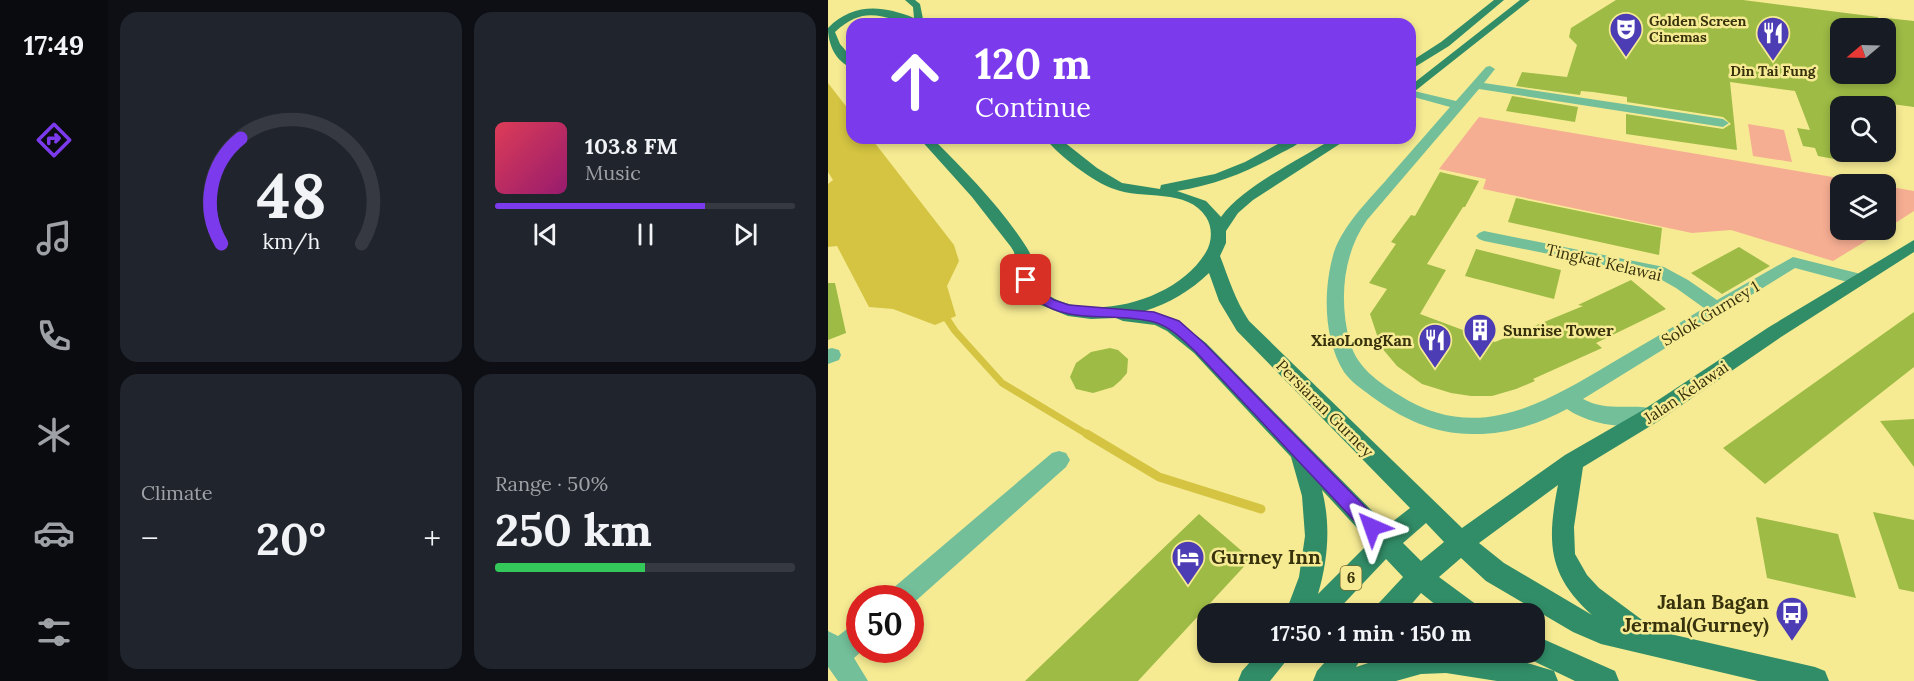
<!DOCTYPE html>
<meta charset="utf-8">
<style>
:root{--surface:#171b24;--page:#20242c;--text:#f1f3f6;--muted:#9ea1a6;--line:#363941;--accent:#7c3aed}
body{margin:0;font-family:Lora,serif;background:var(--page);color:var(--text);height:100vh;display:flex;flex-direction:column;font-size:22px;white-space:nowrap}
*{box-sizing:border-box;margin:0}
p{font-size:20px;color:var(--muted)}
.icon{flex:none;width:33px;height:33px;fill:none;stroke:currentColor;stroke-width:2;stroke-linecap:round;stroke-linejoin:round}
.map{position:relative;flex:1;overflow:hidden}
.details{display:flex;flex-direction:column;gap:12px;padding:12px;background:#0d0f14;width:720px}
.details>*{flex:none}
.guide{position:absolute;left:18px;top:18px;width:570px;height:126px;border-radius:18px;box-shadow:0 3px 9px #0003;background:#7c3aed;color:#fff;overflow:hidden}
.needle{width:39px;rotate:251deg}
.tools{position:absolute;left:1002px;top:18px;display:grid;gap:12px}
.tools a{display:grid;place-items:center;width:66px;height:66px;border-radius:12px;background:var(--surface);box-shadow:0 3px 9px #0003;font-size:30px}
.speed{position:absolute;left:18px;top:585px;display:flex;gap:12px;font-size:30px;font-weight:700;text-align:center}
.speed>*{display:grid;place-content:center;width:78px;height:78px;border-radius:50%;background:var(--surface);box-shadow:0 3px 9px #0003;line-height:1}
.speed .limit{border:9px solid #d22;background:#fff;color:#111}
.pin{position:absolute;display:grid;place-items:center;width:51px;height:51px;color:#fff;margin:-26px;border-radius:12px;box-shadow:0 3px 9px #0006}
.me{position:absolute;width:66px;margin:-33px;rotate:317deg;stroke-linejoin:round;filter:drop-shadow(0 0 4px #0008)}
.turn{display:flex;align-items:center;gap:21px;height:126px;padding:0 30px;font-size:27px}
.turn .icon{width:78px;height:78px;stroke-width:2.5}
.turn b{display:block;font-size:42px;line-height:51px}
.big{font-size:45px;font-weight:700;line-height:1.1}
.details .widget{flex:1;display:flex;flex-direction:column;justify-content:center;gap:9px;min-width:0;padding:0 21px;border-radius:18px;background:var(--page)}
.details .dial{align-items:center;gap:0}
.dial svg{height:156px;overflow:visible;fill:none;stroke:var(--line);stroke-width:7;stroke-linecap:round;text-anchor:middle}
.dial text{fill:var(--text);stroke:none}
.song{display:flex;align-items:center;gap:18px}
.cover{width:72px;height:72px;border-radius:9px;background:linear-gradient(135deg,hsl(350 70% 55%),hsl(320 70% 35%))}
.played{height:6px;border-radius:3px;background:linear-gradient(90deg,var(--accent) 70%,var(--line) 70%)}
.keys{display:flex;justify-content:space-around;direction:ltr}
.heat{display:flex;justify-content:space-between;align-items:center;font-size:33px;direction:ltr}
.charge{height:9px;border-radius:4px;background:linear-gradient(90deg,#34c759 50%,var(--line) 0)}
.details .tiles{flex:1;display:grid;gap:12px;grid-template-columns:repeat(2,1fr)}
.trip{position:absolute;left:369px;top:603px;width:348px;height:60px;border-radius:18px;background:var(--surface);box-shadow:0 3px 9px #0003;font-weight:700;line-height:60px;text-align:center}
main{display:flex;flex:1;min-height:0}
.tabs{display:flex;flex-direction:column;width:108px;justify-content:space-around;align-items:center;background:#090b0e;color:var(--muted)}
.tabs .icon{width:42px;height:42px}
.tabs .active{color:var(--accent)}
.tabs b{font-size:27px;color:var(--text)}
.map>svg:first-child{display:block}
</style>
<main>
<nav class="tabs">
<b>17:49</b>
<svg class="icon active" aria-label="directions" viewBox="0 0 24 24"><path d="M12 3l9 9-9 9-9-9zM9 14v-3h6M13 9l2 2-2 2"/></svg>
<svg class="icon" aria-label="music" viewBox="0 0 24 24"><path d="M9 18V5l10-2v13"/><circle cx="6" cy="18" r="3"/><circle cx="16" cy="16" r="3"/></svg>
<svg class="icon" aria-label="phone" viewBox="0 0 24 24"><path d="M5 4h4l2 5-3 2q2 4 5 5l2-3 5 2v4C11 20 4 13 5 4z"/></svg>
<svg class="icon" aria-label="climate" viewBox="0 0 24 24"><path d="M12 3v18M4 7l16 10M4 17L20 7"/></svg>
<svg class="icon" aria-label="car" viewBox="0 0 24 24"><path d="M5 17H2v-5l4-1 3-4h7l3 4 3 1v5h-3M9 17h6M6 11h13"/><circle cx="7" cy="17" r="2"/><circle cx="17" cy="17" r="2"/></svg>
<svg class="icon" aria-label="filters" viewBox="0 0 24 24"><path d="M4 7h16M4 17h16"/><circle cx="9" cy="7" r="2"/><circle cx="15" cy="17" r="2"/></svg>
</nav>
<section class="details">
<div class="tiles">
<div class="widget dial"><svg viewBox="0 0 100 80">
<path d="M14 69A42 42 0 1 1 86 69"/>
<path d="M14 69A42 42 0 0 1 24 15" stroke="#7c3aed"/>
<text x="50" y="56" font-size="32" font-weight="700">48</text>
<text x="50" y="72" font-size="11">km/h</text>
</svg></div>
<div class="widget">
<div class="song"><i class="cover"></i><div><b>103.8 FM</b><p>Music</p></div></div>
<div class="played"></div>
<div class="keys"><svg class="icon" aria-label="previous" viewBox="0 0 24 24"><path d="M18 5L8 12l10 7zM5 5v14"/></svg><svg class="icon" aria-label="pause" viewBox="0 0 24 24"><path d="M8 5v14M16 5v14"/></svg><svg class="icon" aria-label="next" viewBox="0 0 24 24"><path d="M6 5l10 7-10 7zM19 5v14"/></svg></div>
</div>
<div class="widget"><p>Climate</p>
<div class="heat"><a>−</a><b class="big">20°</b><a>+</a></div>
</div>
<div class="widget"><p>Range · 50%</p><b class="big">250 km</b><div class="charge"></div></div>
</div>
</section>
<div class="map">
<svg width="1086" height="681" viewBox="0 0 1086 681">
<rect width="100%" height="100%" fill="#f6eb93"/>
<path fill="#f6ae92" d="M 651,117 L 1046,184 L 1012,184 L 1012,230 L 1056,230 L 1005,261 L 903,230 L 864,233 L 655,189 L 658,179 L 611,169 Z
M 920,124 L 956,130 L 964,162 L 925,156 Z
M 1058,186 L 1086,191 L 1086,211 L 1058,229 Z"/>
<path fill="#d4c441" d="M 0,83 L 24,114 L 24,138 L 43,138 L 126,245 L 131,261 L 119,286 L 128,316 L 107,325 L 65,309 L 41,307 L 9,246 L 0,247 L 0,184 L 5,180 L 0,172 Z"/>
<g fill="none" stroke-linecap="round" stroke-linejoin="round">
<path stroke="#d4c441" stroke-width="7" d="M 115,313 L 127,331 L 174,383 L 262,436"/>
<path stroke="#d4c441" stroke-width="9" d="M 259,434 L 331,477 L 433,509"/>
</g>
<path fill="#9dbb45" d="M 788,0 L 915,0 L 1050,17 L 1050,28 L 1012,28 L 1012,74 L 1058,74 L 1058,18 L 1086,21 L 1086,107 L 1012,97 L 1012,160 L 990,156 L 987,148 L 975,146 L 969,128 L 982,130 L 967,91 L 902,82 L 909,150 L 798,134 L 798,114 L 895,129 L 903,124 L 895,117 L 799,102 L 799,97 L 765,92 L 753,91 L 752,95 L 688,86 L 694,72 L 739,77 L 749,45 L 741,37 L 743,28 Z
M 684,96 L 750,107 L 747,122 L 678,111 Z
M 612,172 L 651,181 L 637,207 L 635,207 L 599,264 L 618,270 L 592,314 L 667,342 L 755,306 L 750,305 L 803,280 L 838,309 L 768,343 L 774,348 L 705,379 L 707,381 L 688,389 L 664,396 L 643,396 L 623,393 L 594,384 L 569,366 L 553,347 L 542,314 L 559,289 L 541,283 L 568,244 L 563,242 L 583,215 L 587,216 Z
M 688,198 L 834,228 L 831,255 L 680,222 Z
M 911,247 L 942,266 L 894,294 L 863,273 Z
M 648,249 L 733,270 L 726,299 L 637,276 Z
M 0,283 L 7,283 L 18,333 L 0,340 Z
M 1086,312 L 1086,367 L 937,484 L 895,448 Z
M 282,348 L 290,350 L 300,359 L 299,373 L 293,380 L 285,387 L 265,393 L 248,389 L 242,377 L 248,363 L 263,352 Z
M 1086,419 L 1086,467 L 1052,421 Z
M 1045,512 L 1086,520 L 1086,592 L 1071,589 Z
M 371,514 L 423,559 L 310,681 L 197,681 Z
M 928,517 L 1010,534 L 1028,598 L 939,578 Z"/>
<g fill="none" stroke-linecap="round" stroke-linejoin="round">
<path fill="#73bf9a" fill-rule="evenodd" d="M 662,66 L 667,69 L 656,83 L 895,119 L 901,123 L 895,127 L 651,89 L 539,220 C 514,255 511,302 522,343 C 530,368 549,381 571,395 C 648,444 713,405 782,364 C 813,346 845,327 876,308 L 848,288 L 825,275 L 656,241 L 651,239 L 648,236 L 651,233 L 656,231 L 836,267 L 860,280 L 889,300 L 965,257 L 1037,275 L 1039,279 L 1037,283 L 1031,285 L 967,268 L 755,399 C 781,413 805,402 829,410 L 832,416 L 829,422 C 802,431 762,425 739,409 C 711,424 679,434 648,434 C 608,435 574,419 543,396 C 534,389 523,382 516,372 C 495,338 495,289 506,252 C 516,224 540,201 559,179 C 580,155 601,131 622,107 L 582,96 L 582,90 L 628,101 L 658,67 Z
M 4,348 L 11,350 L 13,355 L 11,360 L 0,364 L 0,349 Z
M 231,451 L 238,453 L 242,460 L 238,467 L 82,606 L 82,598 L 61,598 L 64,589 L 224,453 Z
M 32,622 L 32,650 L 35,650 L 26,658 L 40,681 L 10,681 L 0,667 L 0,631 L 10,636 L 23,626 Z"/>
<path fill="#318d67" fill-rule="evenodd" d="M 77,0 L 87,0 L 92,4 L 96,24 C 58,24 42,0 7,32 L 12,44 L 24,58 L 24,68 C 8,62 0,45 0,28 C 25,3 54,5 86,18 L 85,7 Z
M 666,0 L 676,0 L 621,46 L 582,70 L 582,62 L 613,42 Z
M 692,0 L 702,0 L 582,95 L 582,86 Z
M 91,138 L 104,138 C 138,172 173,207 199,248 C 211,266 200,285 225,298 C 272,322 352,297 378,252 C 384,242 385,228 378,217 C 360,188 314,200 286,189 C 265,182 230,155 217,138 L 231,138 L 269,168 L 294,183 L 332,189 L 333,185 L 387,174 L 417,162 L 461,138 L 476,138 C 470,145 461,149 453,153 C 420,172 387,185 349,191 L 378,201 L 393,217 C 415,186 473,159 506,138 L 521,138 L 425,200 L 410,213 L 398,231 L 398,243 L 392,256 C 401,279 407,300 421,321 L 634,528 L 737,455 L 815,410 L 941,327 L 1086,240 L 1086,252 L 953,337 L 829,422 L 755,467 L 746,527 L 747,554 L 759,575 L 771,588 L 829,631 L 987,667 L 997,671 L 1001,681 L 930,681 L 773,644 L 745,632 L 658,581 L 633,558 L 611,577 L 649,605 L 652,614 L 619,614 L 593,593 L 575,614 L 546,614 L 549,605 L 575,577 L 558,559 L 506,614 L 457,614 L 471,577 L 477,536 L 474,496 L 463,457 L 366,353 L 339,331 L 327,325 L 295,321 L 288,318 L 263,319 L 240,316 L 208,303 L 192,282 L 186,252 L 183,247 L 144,197 ZM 381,273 L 391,301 L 409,331 L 582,508 L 559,526 L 378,343 L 351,322 L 317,311 C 342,303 362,291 381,273 ZM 730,485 C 719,541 719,575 764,615 L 676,563 L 651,543 ZM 494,490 L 542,542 L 490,594 C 500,560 503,525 494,490 ZM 598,523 L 616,542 L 593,561 L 575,543 Z
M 706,635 L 787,671 L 791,681 L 747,681 L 697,657 L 695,652 L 706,652 Z
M 431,652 L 462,652 L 458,661 L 442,681 L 410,681 L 414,671 Z
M 506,652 L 537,652 L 528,667 L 574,652 L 662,652 L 726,671 L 730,681 L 669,681 L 618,673 L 593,674 L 568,681 L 485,681 L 489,671 Z"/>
</g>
<path fill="#7c3aed" stroke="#51269a" stroke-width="1.5" d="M 198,276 L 202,278 L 211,290 L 226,300 L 241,305 L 326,312 L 351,321 L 377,344 L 551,521 L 553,527 L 551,533 L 544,535 L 538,533 L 367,351 C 355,340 343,327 326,322 C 278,309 224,332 192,280 Z"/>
<defs>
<g id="theatre-pin" transform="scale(1.725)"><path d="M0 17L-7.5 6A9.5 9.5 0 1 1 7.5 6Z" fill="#4c3db4" stroke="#f6eb93"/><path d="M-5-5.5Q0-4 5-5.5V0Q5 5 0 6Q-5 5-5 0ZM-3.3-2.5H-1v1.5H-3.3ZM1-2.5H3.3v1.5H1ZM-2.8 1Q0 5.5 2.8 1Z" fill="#fff"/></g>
<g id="restaurant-pin" transform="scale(1.725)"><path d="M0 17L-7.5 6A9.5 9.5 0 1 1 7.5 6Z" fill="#4c3db4" stroke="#f6eb93"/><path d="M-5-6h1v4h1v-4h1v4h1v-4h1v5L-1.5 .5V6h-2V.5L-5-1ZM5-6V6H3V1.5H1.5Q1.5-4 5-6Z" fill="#fff"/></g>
<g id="building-pin" transform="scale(1.725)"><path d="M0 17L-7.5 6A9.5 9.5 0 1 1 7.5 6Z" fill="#4c3db4" stroke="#f6eb93"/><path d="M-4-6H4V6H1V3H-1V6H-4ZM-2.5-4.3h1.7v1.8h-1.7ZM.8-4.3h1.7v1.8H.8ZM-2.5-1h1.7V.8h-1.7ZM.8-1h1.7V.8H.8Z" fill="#fff"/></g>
<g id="hotel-pin" transform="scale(1.725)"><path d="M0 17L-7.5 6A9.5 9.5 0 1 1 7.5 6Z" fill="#4c3db4" stroke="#f6eb93"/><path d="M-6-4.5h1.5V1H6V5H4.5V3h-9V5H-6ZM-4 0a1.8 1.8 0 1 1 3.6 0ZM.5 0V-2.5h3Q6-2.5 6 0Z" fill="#fff"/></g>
<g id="bus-pin" transform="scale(1.725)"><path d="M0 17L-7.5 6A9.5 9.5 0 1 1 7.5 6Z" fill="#4c3db4" stroke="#f6eb93"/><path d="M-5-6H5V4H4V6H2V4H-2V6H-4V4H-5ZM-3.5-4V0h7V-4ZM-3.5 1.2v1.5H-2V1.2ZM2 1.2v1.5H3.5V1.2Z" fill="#fff"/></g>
</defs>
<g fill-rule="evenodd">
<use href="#theatre-pin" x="798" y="29"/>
<use href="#restaurant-pin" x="945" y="33"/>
<use href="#building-pin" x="652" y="330"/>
<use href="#restaurant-pin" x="607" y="340"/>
<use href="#hotel-pin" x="360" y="557"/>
<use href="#bus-pin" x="964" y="613"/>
</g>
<g text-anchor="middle" stroke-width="5" stroke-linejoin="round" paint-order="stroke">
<g font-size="14" font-weight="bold" fill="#37320c" stroke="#f6eb93" text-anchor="start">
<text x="821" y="26">Golden Screen<tspan x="821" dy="16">Cinemas</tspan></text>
<text x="945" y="76" text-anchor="middle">Din Tai Fung</text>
</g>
<rect fill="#f6eb93" stroke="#706a34" stroke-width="1.5" x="512.5" y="566" width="21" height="24" rx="4.5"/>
<g font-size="15" font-weight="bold" fill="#37320c">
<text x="523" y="583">6</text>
</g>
<g font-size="16" fill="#37320c" stroke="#f6eb93">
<text transform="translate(776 262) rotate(13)" y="6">Tingkat Kelawai</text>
<text transform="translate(882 313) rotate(-31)" y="6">Solok Gurney 1</text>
<text transform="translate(858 392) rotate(-34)" y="6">Jalan Kelawai</text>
<text transform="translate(497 408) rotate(45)" y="6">Persiaran Gurney</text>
</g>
<g font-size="16" font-weight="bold" fill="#37320c" stroke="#f6eb93" text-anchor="start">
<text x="675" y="336">Sunrise Tower</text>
<text x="584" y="346" text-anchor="end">XiaoLongKan</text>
</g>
<g font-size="20" font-weight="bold" fill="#37320c" stroke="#f6eb93" text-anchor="start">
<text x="383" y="564">Gurney Inn</text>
<text x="941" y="609" text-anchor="end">Jalan Bagan<tspan x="941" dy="23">Jermal(Gurney)</tspan></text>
</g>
</g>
</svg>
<div class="tools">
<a><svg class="needle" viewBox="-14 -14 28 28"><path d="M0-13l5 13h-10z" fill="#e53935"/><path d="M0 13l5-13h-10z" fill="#9ea1a6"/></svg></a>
<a><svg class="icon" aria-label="search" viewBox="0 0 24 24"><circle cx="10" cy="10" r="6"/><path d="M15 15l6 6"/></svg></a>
<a><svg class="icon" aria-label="layers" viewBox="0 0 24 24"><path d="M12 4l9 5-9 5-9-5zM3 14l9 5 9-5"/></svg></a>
</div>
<div class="speed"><div class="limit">50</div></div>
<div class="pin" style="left:198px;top:280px;background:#d93025"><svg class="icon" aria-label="arrive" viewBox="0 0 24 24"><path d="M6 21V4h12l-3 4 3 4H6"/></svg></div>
<svg class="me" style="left:544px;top:527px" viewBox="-20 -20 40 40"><path d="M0-17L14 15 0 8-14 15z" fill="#7c3aed" stroke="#fff" stroke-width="4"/></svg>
<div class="trip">17:50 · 1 min · 150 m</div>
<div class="guide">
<div class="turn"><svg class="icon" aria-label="ahead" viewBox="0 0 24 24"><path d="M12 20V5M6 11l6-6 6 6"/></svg><div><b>120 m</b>Continue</div></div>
</div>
</div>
</main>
